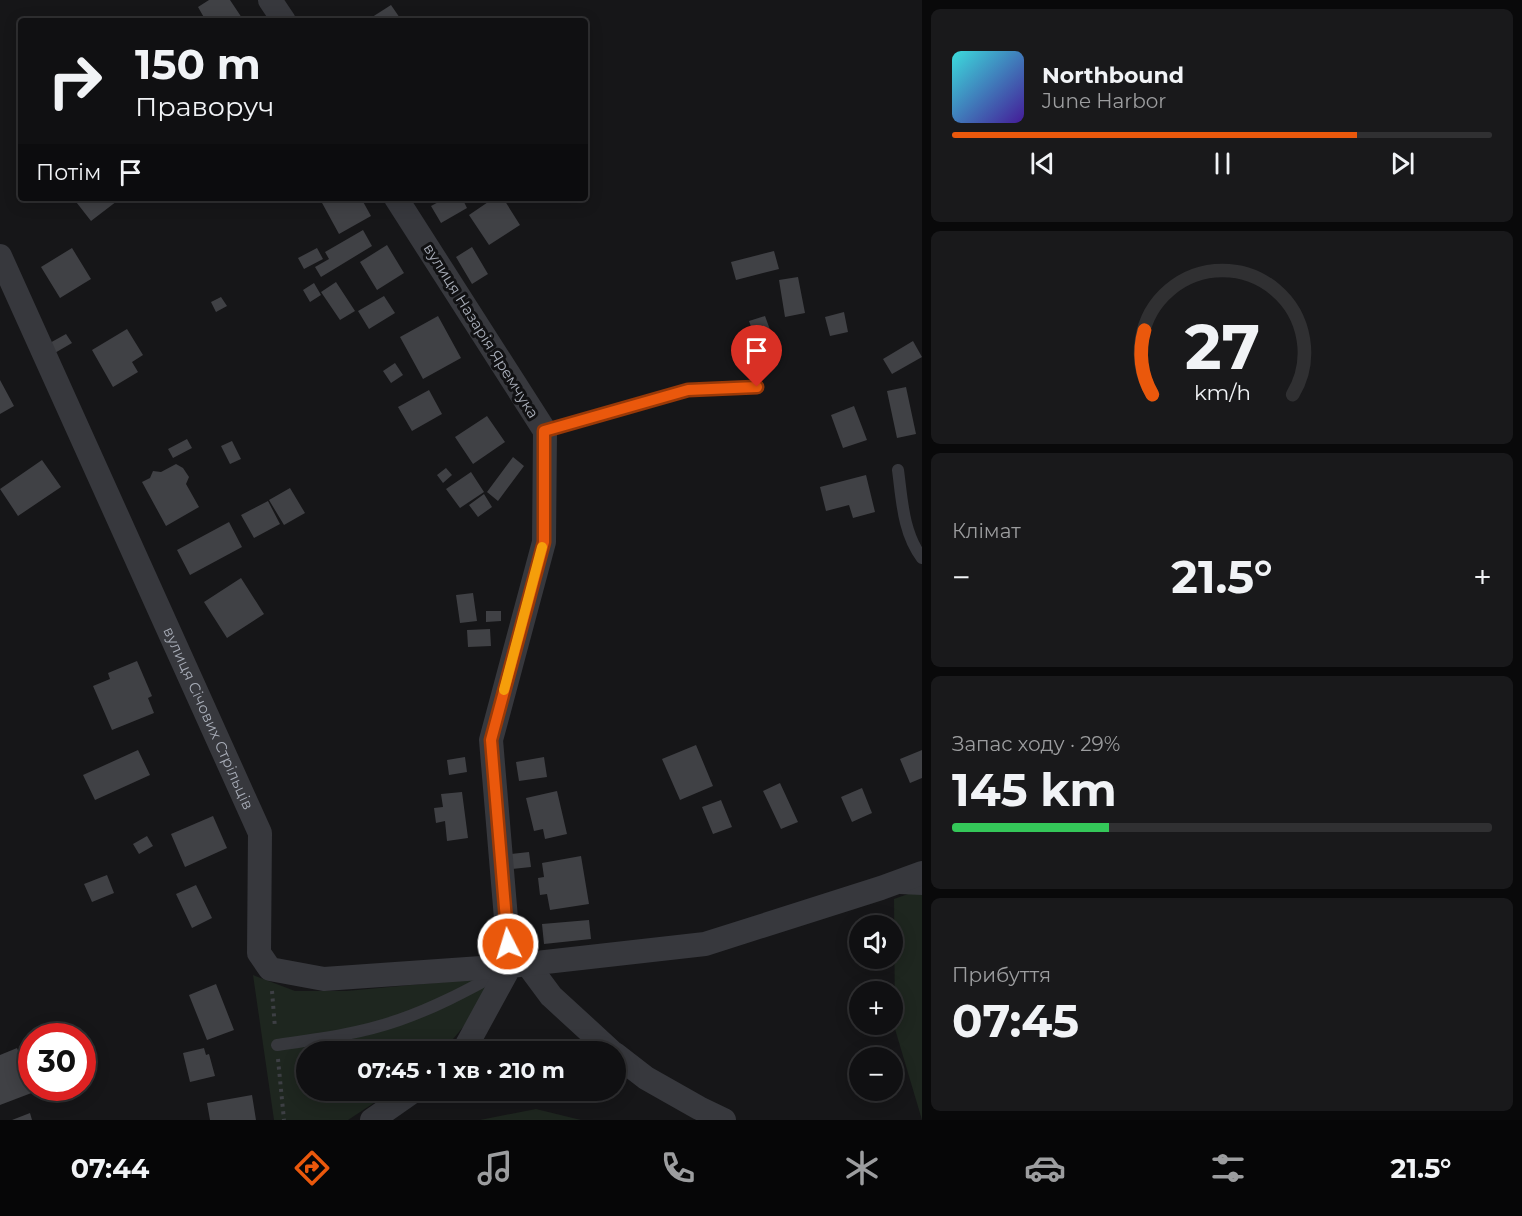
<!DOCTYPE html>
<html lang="uk">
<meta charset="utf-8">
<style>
:root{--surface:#101012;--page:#19191b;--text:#f1f3f6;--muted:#9c9d9f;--line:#303032;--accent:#ea580c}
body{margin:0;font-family:Montserrat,sans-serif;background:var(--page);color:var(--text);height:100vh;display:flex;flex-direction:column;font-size:22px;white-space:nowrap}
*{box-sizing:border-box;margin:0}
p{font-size:20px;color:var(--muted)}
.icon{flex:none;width:33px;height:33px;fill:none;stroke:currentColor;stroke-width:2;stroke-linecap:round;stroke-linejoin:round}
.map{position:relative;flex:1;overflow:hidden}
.sheet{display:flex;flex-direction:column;gap:9px;padding:9px;background:#09090a;width:600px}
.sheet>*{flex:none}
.top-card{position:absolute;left:18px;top:18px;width:570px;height:183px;border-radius:6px;box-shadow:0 3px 15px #0003,0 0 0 2px var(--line);background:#101012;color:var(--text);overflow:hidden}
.fabs{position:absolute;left:849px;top:915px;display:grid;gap:12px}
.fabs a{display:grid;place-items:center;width:54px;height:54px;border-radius:50%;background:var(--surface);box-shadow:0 3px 15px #0003,0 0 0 2px var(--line);font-size:30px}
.speed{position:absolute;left:18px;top:1023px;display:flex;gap:12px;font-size:30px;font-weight:700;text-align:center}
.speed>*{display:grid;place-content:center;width:78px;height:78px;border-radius:50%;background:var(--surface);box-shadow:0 3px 15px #0003,0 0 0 2px var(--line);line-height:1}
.speed .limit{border:9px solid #d22;background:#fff;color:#111}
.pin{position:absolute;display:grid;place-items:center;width:51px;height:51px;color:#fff;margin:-62px -26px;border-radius:50% 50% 50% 0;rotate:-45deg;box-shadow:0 0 6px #0007}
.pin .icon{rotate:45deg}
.me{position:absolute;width:66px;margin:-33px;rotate:355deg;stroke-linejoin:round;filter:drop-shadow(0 0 4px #0008)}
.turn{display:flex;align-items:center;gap:21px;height:126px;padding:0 18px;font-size:27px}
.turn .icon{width:78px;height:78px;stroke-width:2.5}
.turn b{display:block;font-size:42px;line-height:51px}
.then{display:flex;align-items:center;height:57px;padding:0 18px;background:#0003;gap:12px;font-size:22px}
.big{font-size:45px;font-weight:700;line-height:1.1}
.sheet .card{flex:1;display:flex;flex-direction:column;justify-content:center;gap:9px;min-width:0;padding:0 21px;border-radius:9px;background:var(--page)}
.sheet .dial{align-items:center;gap:0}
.dial svg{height:156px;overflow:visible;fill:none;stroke:var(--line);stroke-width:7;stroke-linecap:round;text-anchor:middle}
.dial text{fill:var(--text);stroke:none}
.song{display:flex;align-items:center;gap:18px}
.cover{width:72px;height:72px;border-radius:9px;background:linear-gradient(135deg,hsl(180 70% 55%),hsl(260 70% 35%))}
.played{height:6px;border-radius:3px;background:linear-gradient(90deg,var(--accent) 75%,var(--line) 75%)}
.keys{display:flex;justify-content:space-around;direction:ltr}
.heat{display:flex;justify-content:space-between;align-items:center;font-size:33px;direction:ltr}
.charge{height:9px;border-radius:4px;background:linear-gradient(90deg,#34c759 29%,var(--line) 0)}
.trip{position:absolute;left:296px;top:1041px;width:330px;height:60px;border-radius:30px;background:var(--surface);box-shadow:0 3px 15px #0003,0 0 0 2px var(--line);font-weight:700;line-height:60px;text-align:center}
.menu{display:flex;height:96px;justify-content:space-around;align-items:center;background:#060607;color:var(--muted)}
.menu .icon{width:42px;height:42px}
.menu .active{color:var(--accent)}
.menu b{font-size:27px;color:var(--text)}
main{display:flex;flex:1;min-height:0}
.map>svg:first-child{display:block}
</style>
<main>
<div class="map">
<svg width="922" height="1120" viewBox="0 0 922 1120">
<rect width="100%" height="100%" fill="#161618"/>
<path fill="#1e261f" d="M 922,889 L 922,1120 L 895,1029 L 894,899 Z
M 253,975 L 295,991 L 346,991 L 477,979 L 485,987 L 474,1014 L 443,1051 L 306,1052 L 306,1090 L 392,1091 L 348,1120 L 274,1120 Z
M 536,1109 L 581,1120 L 480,1120 Z"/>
<path fill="#404145" d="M 209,0 L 230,0 L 244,21 L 206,21 L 198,7 Z
M 391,5 L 402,21 L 366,21 Z
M 73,198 L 121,198 L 91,221 Z
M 326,198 L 361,198 L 371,216 L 339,234 L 321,201 Z
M 446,198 L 462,198 L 467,208 L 441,223 L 431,206 Z
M 494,198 L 503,198 L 520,225 L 489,245 L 469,215 Z
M 363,230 L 372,246 L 321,277 L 315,267 L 329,259 L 325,252 Z
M 387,245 L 404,273 L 377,290 L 360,262 Z
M 472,247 L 488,274 L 472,284 L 456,257 Z
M 72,248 L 91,279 L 60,298 L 41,267 Z
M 317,248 L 323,259 L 304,269 L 298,258 Z
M 774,251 L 779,269 L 736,280 L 731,262 Z
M 798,277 L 805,313 L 785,317 L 779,280 Z
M 336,282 L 355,311 L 340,320 L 321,292 Z
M 314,283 L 321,295 L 310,302 L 303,290 Z
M 384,296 L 395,313 L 369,329 L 358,311 Z
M 221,297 L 227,306 L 216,312 L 211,302 Z
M 844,312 L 848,332 L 830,336 L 825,317 Z
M 438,316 L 461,358 L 423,379 L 400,337 Z
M 765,316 L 773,338 L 757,344 L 749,321 Z
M 127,329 L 143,355 L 132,362 L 138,372 L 113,387 L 92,350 Z
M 66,334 L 72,343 L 53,354 L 48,344 Z
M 913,341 L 922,357 L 892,374 L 883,359 Z
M 395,363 L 403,375 L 391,383 L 383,371 Z
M 0,380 L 14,406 L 0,414 Z
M 906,387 L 916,434 L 897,438 L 887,391 Z
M 429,390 L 442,414 L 412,431 L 398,407 Z
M 854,406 L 867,440 L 843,448 L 831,415 Z
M 487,416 L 505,442 L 473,464 L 455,437 Z
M 187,439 L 192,448 L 173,458 L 168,449 Z
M 232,441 L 241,459 L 230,464 L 221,446 Z
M 513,457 L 524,466 L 498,501 L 487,492 Z
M 42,460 L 61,487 L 18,516 L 0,489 Z
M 176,464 L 183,468 L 189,477 L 186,484 L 199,507 L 166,526 L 142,482 L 150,478 L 153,471 L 161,472 Z
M 446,468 L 452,475 L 443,483 L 437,475 Z
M 471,472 L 484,492 L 460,508 L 446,489 Z
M 866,475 L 875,512 L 853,518 L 849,505 L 826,511 L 820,487 Z
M 290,488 L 305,513 L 284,525 L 269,500 Z
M 484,494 L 492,507 L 478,517 L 469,505 Z
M 268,501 L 280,524 L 254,538 L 241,515 Z
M 229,522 L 242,547 L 190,575 L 177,550 Z
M 241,578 L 264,614 L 227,638 L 204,602 Z
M 473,593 L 477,621 L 460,623 L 456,595 Z
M 486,611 L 501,611 L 501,621 L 486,622 Z
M 490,629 L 491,646 L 468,647 L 467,630 Z
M 137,661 L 152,696 L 148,698 L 154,713 L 112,730 L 93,686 L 110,679 L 108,673 Z
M 696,745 L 713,786 L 680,800 L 662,759 Z
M 138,750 L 150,775 L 95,800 L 83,775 Z
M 922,750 L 922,778 L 910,783 L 900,759 Z
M 465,757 L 467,772 L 449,775 L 447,760 Z
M 544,757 L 547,777 L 519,781 L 516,762 Z
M 780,783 L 798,822 L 781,829 L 763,791 Z
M 862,788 L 872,813 L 852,822 L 841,797 Z
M 557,791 L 567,834 L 545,839 L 543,829 L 534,831 L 526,798 Z
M 462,792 L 468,838 L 447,841 L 445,821 L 436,823 L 434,808 L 443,807 L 441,794 Z
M 721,800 L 732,827 L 713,834 L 702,807 Z
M 213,816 L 227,848 L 185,867 L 171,834 Z
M 147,836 L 153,846 L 139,854 L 133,844 Z
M 529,852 L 531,867 L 512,869 L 511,854 Z
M 581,856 L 589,904 L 550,910 L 547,894 L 540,895 L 538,878 L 544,877 L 542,863 Z
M 107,875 L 114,893 L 92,902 L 84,884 Z
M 196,885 L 212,918 L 192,928 L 176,894 Z
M 589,920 L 591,939 L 544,944 L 542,924 Z
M 216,984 L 234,1030 L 207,1040 L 189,995 Z
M 17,1048 L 34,1092 L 0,1105 L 0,1055 Z
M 204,1048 L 206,1055 L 209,1054 L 215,1076 L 190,1082 L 183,1053 Z
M 252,1095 L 256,1120 L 210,1120 L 207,1103 Z
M 30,1113 L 32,1120 L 12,1120 Z"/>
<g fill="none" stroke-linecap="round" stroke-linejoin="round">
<path stroke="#3d3f44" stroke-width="4" stroke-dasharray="3 4.5" stroke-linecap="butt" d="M 272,991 L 275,1028
M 278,1059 L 284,1120"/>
<path stroke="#37383d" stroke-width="12" d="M 545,431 L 688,390 L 757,387
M 898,470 C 902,500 903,533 922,558
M 900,888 L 922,889
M 277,1045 C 318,1039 359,1034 399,1020 C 434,1008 466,991 499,973"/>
<g stroke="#37383d" stroke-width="24">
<path d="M 270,0 L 284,21"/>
<path id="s1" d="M 0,256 L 260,833 L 259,953 L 270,969 L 324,979 L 510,966 L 491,740 L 544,542 L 545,431 L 396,198"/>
<path d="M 528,965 L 551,996 L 612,1052"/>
<path d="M 463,1052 L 510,966 L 705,944 L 881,888 L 922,873"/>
<path d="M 615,1054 L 646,1078 L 699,1108 L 724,1120"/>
<path d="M 372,1120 L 415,1090"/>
</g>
</g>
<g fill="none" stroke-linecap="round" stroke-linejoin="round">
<g stroke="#983908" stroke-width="15">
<path id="route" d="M 508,944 L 491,740 L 544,542 L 544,431 L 688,390 L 757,387"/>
</g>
<use href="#route" stroke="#ea580c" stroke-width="10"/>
<path stroke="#f59e0b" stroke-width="10" d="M 504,690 L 542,547"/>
</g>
<g text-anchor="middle" stroke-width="6" stroke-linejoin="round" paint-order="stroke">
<g font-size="15" fill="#a8adb8" stroke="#111113">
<text transform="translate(481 331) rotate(58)" y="5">вулиця Назарія Яремчука</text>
<text dy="5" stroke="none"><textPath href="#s1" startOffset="507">вулиця Січових Стрільців</textPath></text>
</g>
</g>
</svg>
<div class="fabs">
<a><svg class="icon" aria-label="sound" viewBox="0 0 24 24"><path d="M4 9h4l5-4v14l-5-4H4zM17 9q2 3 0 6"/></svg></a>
<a>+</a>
<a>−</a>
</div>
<div class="speed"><div class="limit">30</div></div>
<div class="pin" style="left:757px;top:387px;background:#d93025"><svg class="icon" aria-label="arrive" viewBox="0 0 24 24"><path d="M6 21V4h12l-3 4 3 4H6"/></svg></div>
<svg class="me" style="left:508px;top:944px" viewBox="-20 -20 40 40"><circle r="17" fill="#ea580c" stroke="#fff" stroke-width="3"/><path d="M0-11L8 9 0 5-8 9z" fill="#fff"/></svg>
<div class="trip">07:45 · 1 хв · 210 m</div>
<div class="top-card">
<div class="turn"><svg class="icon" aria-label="right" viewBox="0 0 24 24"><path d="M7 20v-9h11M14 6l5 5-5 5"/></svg><div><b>150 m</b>Праворуч</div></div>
<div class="then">Потім<svg class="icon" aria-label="arrive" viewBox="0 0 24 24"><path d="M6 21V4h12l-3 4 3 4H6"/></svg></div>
</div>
</div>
<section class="sheet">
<div class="card">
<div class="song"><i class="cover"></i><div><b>Northbound</b><p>June Harbor</p></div></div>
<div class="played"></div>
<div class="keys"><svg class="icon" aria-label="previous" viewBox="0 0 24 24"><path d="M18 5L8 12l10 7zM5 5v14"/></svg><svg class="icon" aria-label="pause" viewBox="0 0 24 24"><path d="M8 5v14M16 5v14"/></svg><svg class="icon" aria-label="next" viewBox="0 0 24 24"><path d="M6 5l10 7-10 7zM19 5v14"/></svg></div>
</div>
<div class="card dial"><svg viewBox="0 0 100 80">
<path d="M14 69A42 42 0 1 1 86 69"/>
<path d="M14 69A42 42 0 0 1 10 36" stroke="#ea580c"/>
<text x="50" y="56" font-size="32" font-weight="700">27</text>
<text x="50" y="72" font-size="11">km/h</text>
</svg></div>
<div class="card"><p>Клімат</p>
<div class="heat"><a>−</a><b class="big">21.5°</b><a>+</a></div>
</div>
<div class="card"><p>Запас ходу · 29%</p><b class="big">145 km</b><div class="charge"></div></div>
<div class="card"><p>Прибуття</p><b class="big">07:45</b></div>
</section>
</main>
<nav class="menu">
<b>07:44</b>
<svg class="icon active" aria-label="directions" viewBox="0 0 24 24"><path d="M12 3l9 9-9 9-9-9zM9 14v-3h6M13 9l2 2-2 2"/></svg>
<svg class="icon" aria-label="music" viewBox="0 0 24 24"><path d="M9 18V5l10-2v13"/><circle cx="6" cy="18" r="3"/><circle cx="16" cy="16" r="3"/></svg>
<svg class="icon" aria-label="phone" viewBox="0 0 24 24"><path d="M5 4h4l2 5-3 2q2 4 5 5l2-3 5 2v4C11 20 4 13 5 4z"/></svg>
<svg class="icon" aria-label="climate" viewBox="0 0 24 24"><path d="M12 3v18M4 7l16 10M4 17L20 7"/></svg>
<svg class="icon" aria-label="car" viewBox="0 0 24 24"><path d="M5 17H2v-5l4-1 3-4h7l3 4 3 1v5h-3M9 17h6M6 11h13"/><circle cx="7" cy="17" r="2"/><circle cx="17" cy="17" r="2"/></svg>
<svg class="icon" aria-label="filters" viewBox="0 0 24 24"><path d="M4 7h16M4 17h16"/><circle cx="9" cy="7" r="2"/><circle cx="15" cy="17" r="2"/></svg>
<b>21.5°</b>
</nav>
